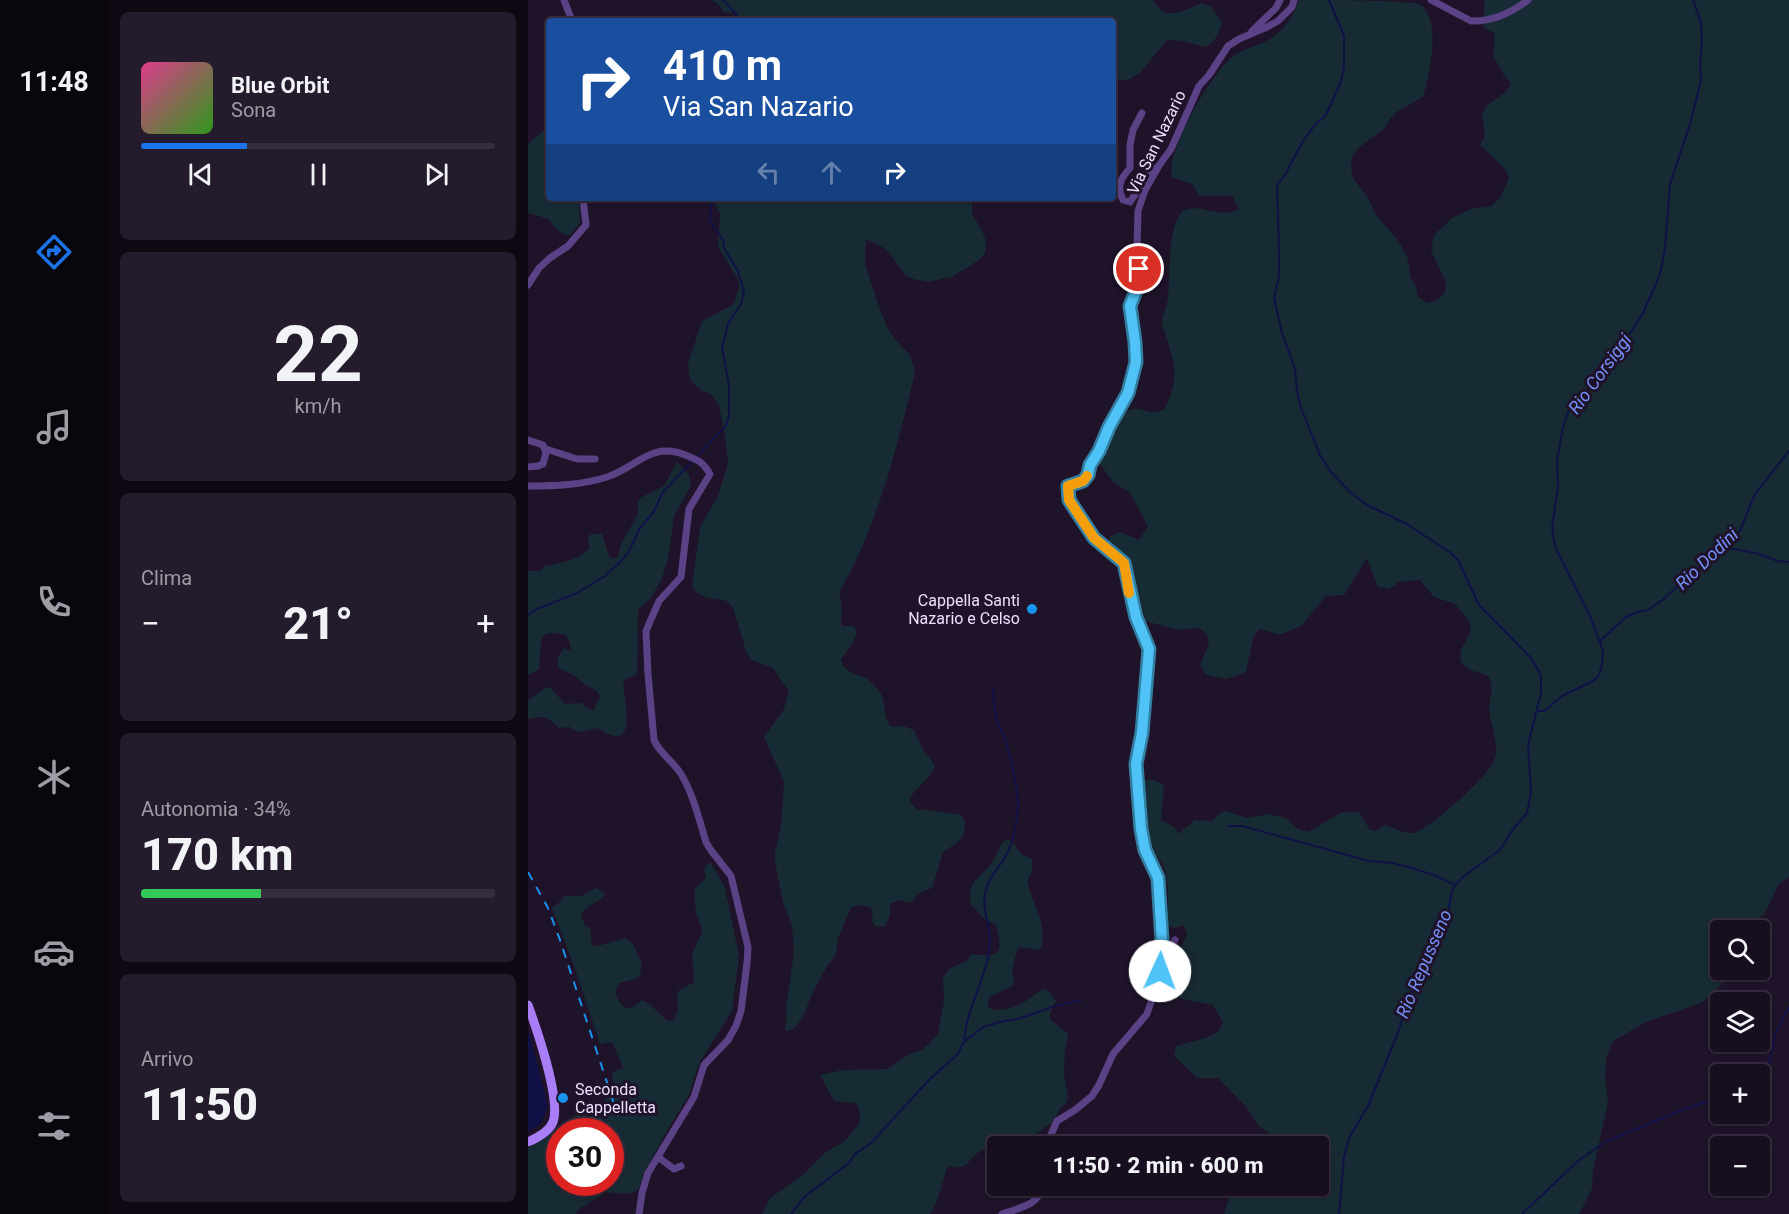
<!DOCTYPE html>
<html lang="it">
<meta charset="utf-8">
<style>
:root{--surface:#170e20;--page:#241c2d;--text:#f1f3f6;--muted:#9e9ca5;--line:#362e3e;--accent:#1a73e8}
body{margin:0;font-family:Roboto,sans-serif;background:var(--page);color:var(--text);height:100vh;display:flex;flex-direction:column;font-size:22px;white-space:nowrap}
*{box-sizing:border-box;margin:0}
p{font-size:20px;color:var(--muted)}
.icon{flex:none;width:33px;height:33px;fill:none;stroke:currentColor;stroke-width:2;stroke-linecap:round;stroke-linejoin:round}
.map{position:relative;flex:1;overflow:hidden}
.details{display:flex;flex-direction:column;gap:12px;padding:12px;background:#0d0812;width:420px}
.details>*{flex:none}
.top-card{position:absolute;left:18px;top:18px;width:570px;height:183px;border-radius:6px;box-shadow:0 2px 4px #0004,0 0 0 2px var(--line);background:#1a4fa0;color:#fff;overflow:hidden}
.controls{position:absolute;left:1182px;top:920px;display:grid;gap:12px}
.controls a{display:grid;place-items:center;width:60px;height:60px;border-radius:6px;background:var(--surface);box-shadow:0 2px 4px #0004,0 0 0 2px var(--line);font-size:30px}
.speed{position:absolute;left:18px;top:1118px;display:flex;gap:12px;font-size:30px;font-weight:700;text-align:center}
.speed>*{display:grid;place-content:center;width:78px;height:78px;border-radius:50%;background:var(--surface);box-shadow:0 2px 4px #0004,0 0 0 2px var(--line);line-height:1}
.speed .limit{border:9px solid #d22;background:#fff;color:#111}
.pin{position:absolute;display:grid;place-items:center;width:51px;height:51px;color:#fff;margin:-26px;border:3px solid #fff;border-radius:50%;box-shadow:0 2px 6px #0007}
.me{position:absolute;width:66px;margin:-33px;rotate:2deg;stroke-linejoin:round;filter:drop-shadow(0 0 4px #0008)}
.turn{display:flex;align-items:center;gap:21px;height:126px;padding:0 18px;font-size:27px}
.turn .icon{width:78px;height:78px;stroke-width:2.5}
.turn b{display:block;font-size:42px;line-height:51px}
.lanes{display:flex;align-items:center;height:57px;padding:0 18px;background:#0003;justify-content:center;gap:30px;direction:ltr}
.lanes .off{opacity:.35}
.big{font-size:45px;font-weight:800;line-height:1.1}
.details .card{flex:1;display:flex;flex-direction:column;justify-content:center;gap:9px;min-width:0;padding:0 21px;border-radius:9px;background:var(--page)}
.details .dial{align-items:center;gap:0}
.dial b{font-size:78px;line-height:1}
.song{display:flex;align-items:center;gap:18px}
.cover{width:72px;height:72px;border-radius:9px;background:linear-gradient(135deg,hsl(330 70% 55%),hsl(110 70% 35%))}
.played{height:6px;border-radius:3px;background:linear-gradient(90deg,var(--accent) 30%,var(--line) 30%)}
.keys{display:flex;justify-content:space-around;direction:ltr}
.heat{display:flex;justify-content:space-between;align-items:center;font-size:33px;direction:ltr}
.charge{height:9px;border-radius:4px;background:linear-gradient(90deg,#34c759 34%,var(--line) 0)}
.trip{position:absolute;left:459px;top:1136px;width:342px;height:60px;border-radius:6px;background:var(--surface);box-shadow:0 2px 4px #0004,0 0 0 2px var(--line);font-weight:800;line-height:60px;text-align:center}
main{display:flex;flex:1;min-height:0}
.tab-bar{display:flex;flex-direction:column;width:108px;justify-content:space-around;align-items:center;background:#09060d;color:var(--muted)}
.tab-bar .icon{width:42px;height:42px}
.tab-bar .on{color:var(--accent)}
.tab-bar b{font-size:27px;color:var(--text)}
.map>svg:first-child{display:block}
</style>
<main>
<nav class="tab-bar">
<b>11:48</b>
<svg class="icon on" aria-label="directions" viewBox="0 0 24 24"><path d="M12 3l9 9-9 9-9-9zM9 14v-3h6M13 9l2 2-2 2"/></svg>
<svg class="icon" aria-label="music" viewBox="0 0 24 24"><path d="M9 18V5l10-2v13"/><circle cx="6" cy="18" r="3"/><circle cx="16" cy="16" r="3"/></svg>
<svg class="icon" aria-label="phone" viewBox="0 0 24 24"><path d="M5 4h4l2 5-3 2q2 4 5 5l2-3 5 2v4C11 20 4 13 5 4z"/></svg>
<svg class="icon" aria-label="climate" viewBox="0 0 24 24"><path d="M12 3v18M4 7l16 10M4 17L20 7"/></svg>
<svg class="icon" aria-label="car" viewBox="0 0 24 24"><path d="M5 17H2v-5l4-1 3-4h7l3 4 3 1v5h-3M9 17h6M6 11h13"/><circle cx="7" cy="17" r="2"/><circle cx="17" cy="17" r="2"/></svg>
<svg class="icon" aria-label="filters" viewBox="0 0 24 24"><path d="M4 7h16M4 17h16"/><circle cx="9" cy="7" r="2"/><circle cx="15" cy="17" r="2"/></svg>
</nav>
<section class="details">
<div class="card">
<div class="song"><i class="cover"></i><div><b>Blue Orbit</b><p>Sona</p></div></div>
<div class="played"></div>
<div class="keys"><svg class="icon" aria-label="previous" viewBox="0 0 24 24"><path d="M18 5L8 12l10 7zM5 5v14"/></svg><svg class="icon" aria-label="pause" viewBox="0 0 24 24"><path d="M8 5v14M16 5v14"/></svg><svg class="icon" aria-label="next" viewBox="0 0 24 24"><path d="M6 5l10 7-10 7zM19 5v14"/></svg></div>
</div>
<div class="card dial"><b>22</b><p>km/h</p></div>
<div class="card"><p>Clima</p>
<div class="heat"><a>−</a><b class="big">21°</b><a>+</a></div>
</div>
<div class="card"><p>Autonomia · 34%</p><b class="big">170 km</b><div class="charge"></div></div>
<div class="card"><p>Arrivo</p><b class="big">11:50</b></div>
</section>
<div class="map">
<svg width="1261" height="1214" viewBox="0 0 1261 1214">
<rect width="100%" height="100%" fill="#1f132a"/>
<path fill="#172b34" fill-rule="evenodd" d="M 183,0 L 625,0 C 638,23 655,10 674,3 L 683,7 L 694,22 C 692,33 687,42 677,47 L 655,41 L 639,40 L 613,72 L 600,80 L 585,79 L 585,21 L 208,21 L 209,13 L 196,12 L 189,3 Z
M 771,0 C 794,0 875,0 891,4 C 915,18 901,76 895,97 L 870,111 L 862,119 L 857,128 L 830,148 L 824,157 L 823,168 L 825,178 L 839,196 L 848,215 L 869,239 L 879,256 L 883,278 L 888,287 L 890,297 L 899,303 L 910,300 L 917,292 L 918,282 L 903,251 L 906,235 L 924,218 L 943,209 L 964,206 L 972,198 L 981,178 L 976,168 L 952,145 L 957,136 L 954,114 L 960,104 L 977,93 L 983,83 L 976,75 L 965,56 L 967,34 L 955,27 L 957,2 L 955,0 L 1261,0 L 1261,877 L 1251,884 L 1236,915 L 1231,917 L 1226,930 L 1192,930 L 1192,969 L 1205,969 L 1190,988 L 1173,1003 L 1118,1022 L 1085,1041 L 1078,1058 L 1077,1080 L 1080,1102 L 1065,1171 L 1064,1189 L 1051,1214 L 696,1214 L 704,1187 L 706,1185 L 790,1185 L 790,1146 L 743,1146 L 750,1139 L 731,1126 L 719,1108 L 690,1078 L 669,1078 L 646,1056 L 648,1046 L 680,1037 L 690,1032 L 695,1022 L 685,1005 L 664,1001 L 636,994 L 646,959 L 659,935 L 656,925 L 646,928 L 639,925 C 640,908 642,879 635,865 C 632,859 627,855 624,849 C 613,829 612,803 617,781 L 622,779 L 633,783 L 636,787 L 633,820 L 647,828 L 650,834 L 667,820 L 684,821 L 692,813 L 698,811 L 719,818 L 741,814 L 758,818 L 770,829 L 780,832 L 814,812 L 831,812 L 842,830 L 848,831 L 858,825 C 866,828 876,834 885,833 C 900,831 960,776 966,761 C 973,744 961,724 961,707 C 962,693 967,690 960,676 L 940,669 L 932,661 L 933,650 L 943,631 L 941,621 L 927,604 L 906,597 L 892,580 L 871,582 L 861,589 L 850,587 L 839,558 L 816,595 L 798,596 L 773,626 L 752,635 L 731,629 L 725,638 L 718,672 L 698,679 L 678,675 L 672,665 L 681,644 L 679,634 L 670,628 L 649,630 L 618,621 L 603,565 L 581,541 L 582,536 L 592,532 L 611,540 L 620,526 L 602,493 L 585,482 L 572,464 C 578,449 587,412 605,409 C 618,407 619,417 637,409 C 649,381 649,372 640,343 C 639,336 634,327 634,321 C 635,313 639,306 640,298 C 642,279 639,219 657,210 C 674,203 691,220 711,209 L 704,196 L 672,196 L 664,184 L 643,177 C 644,171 643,164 645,158 C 653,129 683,73 707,55 C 718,47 734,45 745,37 C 758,28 766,15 771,0 Z
M 15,131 L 21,132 L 21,198 L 51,198 L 52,223 L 42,235 C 31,235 26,227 21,219 L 0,213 L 0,144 Z
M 185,198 L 444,198 L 444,213 L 457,237 L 458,245 L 457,253 L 451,260 L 424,277 L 400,282 L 385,279 L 378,276 L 358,249 L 338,239 L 337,264 L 349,301 L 359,327 L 369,342 L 382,355 L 387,372 C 369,448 350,525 311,593 C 316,606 312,613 314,626 L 325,626 L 329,631 C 326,646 320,648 313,660 C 317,676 336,673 345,684 C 348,687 352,692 354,696 C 358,706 355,719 364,727 L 375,726 L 386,730 L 395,750 L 407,765 C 404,783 368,796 389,809 L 430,814 L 435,817 L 437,823 L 436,834 L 429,843 L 415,852 L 404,888 L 389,894 L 387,899 L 382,903 L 372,900 L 362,904 L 362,915 L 357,926 L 352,927 L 347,926 L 344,921 L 345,910 L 341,907 L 329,905 L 323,908 L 310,938 L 308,954 L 298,968 L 285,992 L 274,1019 L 265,1029 L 260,1031 L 257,1030 L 259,1014 L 258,1008 L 266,953 L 264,925 L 255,902 L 247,862 L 247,853 L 253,826 L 256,782 L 236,737 L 256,709 L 261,692 L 245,668 L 224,660 L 219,654 L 205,608 L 199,601 C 186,598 171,600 164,586 L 172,527 L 190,496 L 200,463 L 197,435 L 191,405 L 182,393 L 174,391 L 162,380 L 160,364 L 174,321 L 206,304 L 211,287 L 210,279 L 190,247 L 192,213 Z
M 149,462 L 161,475 L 163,486 L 146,516 L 140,559 L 133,581 L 122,599 L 110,610 L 109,674 L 98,679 L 95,684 C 96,692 101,721 98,727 C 94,743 79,735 71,728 L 51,732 L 42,727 L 31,728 C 18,716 18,715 0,719 L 0,700 L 18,687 L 23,688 L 37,704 L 52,703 L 61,709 L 66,710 L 72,696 L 69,691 L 59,686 L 45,675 L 30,668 L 30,657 L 36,648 L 44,652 L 40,638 L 36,634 L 20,633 L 15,636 L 13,641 L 11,669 L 2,675 L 0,673 L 0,571 L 13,571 L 16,566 C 33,563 48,561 61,549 L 60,538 L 63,534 L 74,534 L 81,556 L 86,559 L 90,556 L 93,544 L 110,514 L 110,503 L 112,498 L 136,486 Z
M 478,840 L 484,841 L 493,854 L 504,859 C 504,861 505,867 504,869 C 503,875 499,877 500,883 C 504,906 522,926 512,950 L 490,947 L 484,969 L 486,981 L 484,986 L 464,996 L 460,999 L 460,1007 C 473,1015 493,1005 505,996 C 509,993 511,990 517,989 L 522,992 L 528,1001 L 522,1013 L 522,1019 L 539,1033 L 540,1039 L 537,1050 L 536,1074 L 540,1097 L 538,1104 L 533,1107 L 525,1122 L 505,1136 L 507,1146 L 470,1146 L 469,1152 L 461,1147 C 457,1149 454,1150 451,1152 C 441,1159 437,1172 424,1166 L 419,1168 L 409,1201 L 402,1214 L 234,1214 L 242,1198 L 275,1175 L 298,1152 L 317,1141 L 331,1124 L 332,1113 L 328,1103 L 306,1101 L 292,1075 L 315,1070 L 359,1069 L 383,1053 L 393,1050 L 402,1043 L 410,1034 L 416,1001 L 415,978 L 421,969 L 440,960 L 443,954 C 473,958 476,953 467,924 C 450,918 455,914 443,905 C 439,882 450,879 463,864 C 469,857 470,846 478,840 Z
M 183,863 L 197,888 L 211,955 L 204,1011 L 171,1063 L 161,1095 L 141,1127 L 117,1171 L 110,1190 L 100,1194 L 77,1192 C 67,1202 57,1202 47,1214 L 0,1214 L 0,1148 L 53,1112 L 68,1110 L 86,1090 L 84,1072 L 95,1068 L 84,1042 L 72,1044 L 45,963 L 24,908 L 33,901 L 36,896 L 53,896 L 68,888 L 77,893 C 72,904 58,904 53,915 L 57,925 L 62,928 L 64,945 L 70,946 L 97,938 L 105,944 L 114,964 L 112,975 L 108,979 L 91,983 L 87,993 C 94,1010 101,1013 114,1000 C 124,1004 131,1015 140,1021 L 146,1020 L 150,1009 L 149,992 L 166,982 L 164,954 L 173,934 L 174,929 L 168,913 L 166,891 L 169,886 L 176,880 L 178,876 L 176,870 L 178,865 ZM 32,1131 L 82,1131 L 82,1182 L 32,1182 Z"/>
<path fill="#101247" d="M 0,1029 L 20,1107 L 12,1124 L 0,1131 Z"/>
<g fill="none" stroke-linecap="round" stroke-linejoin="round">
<path stroke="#101247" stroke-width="2" d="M 195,0 L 208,14 L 210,21
M 801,0 L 816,36 L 816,67 L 813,81 L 798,115 L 787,125 L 775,141 L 757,175 L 749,185 L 751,250 L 751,276 L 746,298 L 754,333 L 767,369 L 769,391 L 773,408 L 792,455 L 803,472 L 821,491 L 839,505 L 877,523 L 923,553 L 930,560 L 951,605 L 1004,659 L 1013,676 L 1013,693 L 1000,745 L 1003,792 L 999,813 L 985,829 L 972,850 L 936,876 L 927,885 L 924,891 L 919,918 L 902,949 L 883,992 L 869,1035 L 840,1106 L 821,1138 L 816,1157 L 811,1214
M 1200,544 L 1205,549 L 1228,553 L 1250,561 L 1261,562
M 0,615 L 9,609 L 49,593 L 77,576 L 89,565 L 100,553 L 112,528 L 125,513 L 135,492 L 198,426 L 201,416 L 201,385 L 194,348 L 200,324 L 213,304 L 216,292 L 210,271 L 196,248 L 195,240 L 182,222 L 182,214 L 185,198
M 1072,641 L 1098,617 L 1109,612 L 1120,610 L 1136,599 L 1159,577 L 1184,559 L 1200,544 L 1212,531 L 1227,494 L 1261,451
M 1010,711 L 1016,711 L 1034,696 L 1065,681 L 1071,675 L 1074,664 L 1075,651 L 1062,616 L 1030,553 L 1026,541 L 1024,528 L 1030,487 L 1029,461 L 1035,427 L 1041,410 L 1051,396 L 1059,391 L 1078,365 L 1088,355 L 1115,313 L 1128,284 L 1133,270 L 1137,248 L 1142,184 L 1162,124 L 1173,81 L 1172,63 L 1174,43 L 1173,22 L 1165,0
M 700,826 L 714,826 L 841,861 L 864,863 L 880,867 L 906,875 L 927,885
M 436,1042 C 438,1008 459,978 462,944 C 464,926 452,909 458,890 C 462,876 469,870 476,859 C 485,844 489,823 490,806 C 491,793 482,756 478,742 C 476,735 472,728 469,721 C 466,711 466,700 465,689
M 1232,1081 L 1238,1076 L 1247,1035 L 1261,1007
M 263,1214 L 276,1197 L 321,1163 L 328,1153 L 343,1143 L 402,1079 L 429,1055 L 436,1042 L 455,1027 L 476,1021 L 490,1019 L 527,1006 L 554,1000
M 994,1214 L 1050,1161 L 1077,1142 L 1154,1110 L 1192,1097"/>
<path stroke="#5b4286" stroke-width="7" d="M 36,0 L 44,21
M 903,0 L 943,21 C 965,22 983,13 1000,0
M 724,31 L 748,8 L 752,0
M 614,113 L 605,130 L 602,145 L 602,168 C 593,178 588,186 595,200 L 602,202 L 621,174 L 628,168
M 0,285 L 11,268 L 22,258 L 40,246 L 58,225 L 55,198
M 0,440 L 15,445 L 18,453 L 15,464 L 10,466 L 0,467
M 18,449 L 49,459 L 67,459
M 0,486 C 27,486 54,485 79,477 C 108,468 123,441 157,455 C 171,461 174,461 182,474 L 161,509 L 153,577 L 131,601 L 118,631 L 120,674 L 126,740 C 132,754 145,761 153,774 C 165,794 171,819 178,842 L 182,849 L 203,876 L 220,947 L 219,963 L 213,1011 L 208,1026 L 200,1040 L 176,1065 L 166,1097 L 120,1173 L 114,1193 L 111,1214
M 635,956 L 647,940
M 518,1146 L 529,1121 L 547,1110 L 564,1096 L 571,1085 L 585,1054 L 619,1014 L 626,993 L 635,956 L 630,878 L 617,850 L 613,829 L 608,764 L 614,733 L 621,649 L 608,617 L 596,563 L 566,538 L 541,500 L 540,486 L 555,481 L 560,475 L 562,465 L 571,451 L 581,427 L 594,405 L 603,381 L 608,362 L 607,342 L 602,306 L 607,296 L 612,278 L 609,248 L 610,211 L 617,190 L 632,164 L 643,149 L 671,86 L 681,75 L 700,46 L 711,39 L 739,27 L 750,21 L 764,7 L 766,0
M 130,1157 L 146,1169 L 153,1166
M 474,1214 C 491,1208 512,1205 515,1185"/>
<path stroke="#a87df5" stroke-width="9" d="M 0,1005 C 9,1030 33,1100 25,1122 C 21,1132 9,1138 0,1142"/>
<path stroke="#1a93ee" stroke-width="2" stroke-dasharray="9 8" stroke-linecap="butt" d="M 0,872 L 20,908 L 32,940 L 90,1116"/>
</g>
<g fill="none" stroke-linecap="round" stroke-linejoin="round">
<g stroke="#337fa1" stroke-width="15">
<path id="route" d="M 611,269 L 612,278 L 610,286 L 602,306 L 607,342 L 608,362 L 600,393 L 581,427 L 571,451 L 562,465 L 560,475 L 555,481 L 540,486 L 541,500 L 566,538 L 596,563 L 608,617 L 621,649 L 614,733 L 608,764 L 613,829 L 617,850 L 630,878 L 635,956 L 632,971"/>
</g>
<use href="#route" stroke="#4fc3f7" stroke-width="10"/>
<path stroke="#f59e0b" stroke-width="10" d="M 559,476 L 555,481 L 540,486 L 541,500 L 566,538 L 596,563 L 601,593"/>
</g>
<g fill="#1a93ee" stroke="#1f132a" stroke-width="2">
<circle cx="504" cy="609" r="6"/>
<circle cx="35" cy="1098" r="6"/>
</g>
<g text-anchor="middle" stroke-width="6" stroke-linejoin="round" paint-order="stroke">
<g font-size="16" fill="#ecdffd" stroke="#1f132a">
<text transform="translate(628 142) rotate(-64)" y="6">Via San Nazario</text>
</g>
<g font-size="16" fill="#ecdffd" stroke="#1f132a" text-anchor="end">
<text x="492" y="606">Cappella Santi<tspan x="492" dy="18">Nazario e Celso</tspan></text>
<text x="47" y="1095" text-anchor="start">Seconda<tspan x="47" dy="18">Cappelletta</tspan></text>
</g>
<g font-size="18" font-style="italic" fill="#7590f5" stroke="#1f132a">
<text transform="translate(1072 374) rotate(-54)" y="6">Rio Corsiggi</text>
<text transform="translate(1179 559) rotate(-44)" y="6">Rio Dodini</text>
<text transform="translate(896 964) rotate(-67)" y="6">Rio Repusseno</text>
</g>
</g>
</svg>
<div class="controls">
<a><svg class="icon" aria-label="search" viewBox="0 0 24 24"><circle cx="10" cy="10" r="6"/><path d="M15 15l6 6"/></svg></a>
<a><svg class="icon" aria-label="layers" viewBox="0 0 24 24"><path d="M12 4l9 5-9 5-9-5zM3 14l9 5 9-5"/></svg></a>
<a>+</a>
<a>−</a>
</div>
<div class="speed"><div class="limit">30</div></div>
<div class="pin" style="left:611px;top:269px;background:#d93025"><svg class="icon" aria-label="arrive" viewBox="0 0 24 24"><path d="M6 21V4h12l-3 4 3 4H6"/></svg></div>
<svg class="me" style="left:632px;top:971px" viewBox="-20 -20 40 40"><circle r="19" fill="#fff"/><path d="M0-13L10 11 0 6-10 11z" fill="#4fc3f7"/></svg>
<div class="trip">11:50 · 2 min · 600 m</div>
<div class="top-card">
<div class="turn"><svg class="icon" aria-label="right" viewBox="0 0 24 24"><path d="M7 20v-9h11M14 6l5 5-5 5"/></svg><div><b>410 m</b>Via San Nazario</div></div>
<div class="lanes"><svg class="icon off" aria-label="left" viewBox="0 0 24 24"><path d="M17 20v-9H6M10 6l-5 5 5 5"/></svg><svg class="icon off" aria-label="ahead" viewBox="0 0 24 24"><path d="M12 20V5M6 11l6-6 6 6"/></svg><svg class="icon" aria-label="right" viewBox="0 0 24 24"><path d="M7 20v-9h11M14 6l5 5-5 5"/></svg></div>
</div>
</div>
</main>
